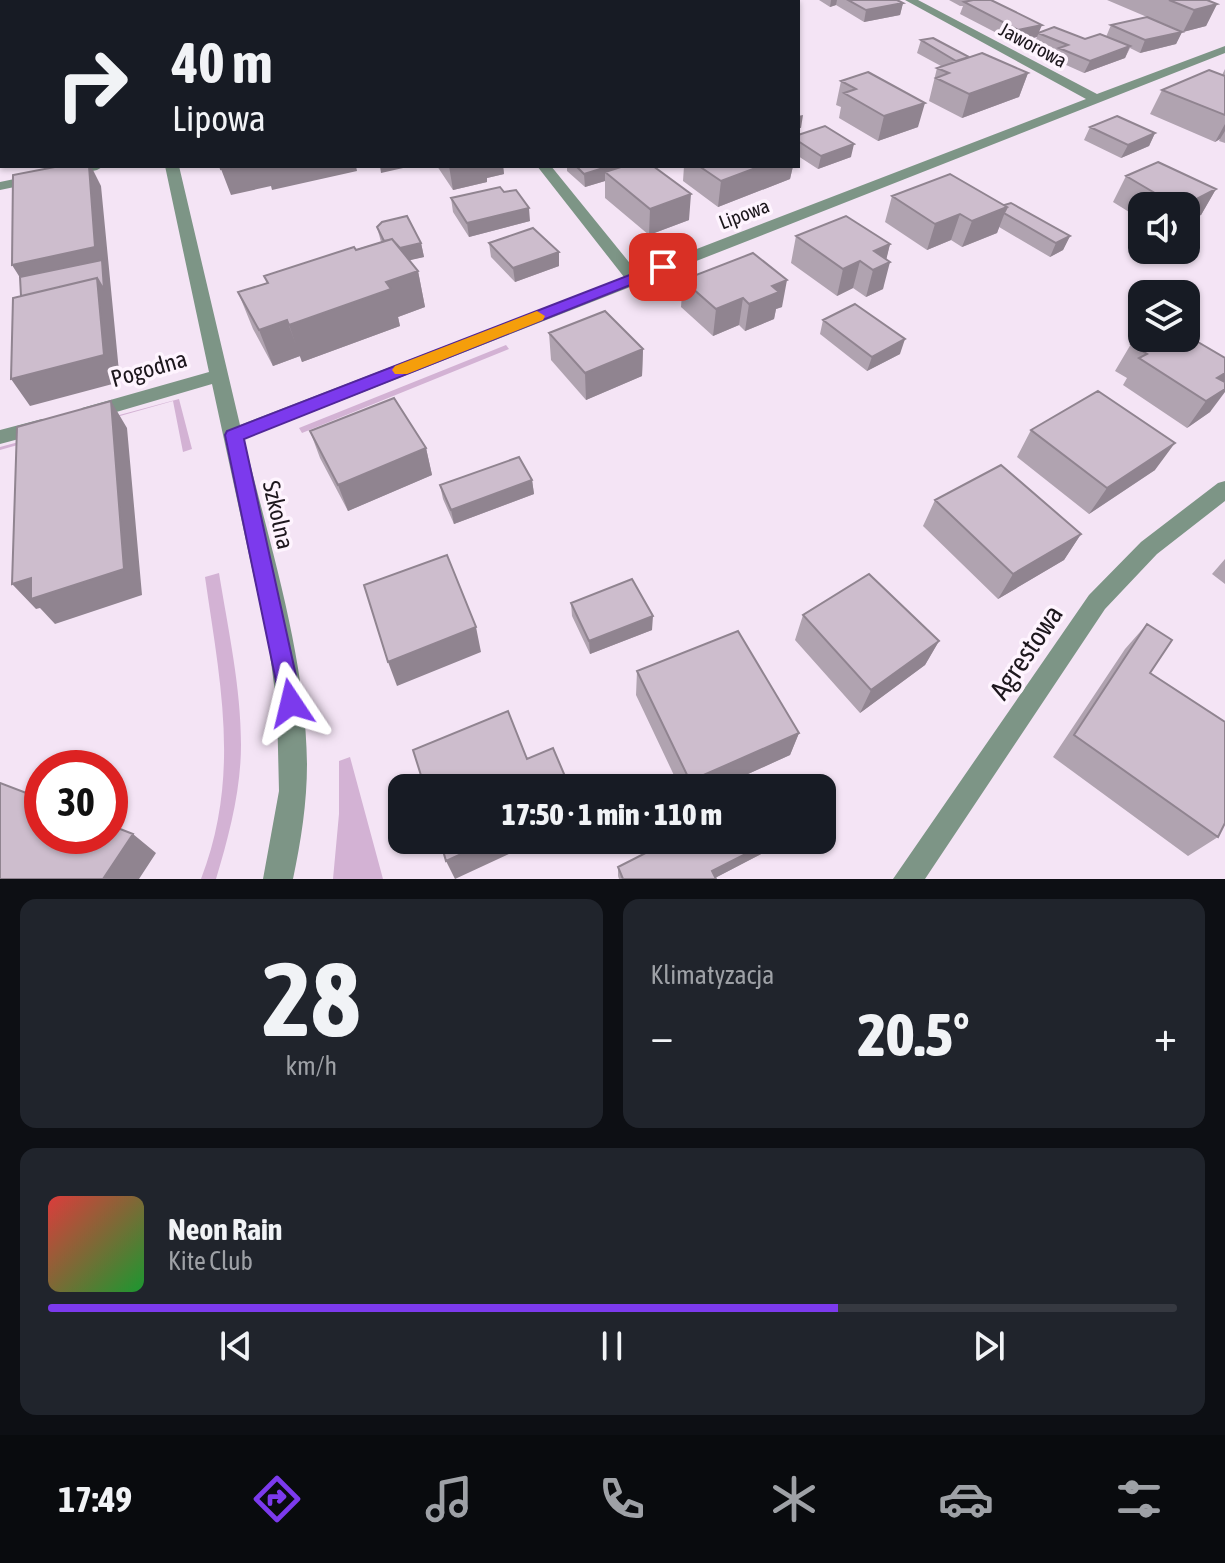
<!DOCTYPE html>
<html lang="pl">
<meta charset="utf-8">
<style>
:root{--surface:#171b24;--page:#20242c;--text:#f1f3f6;--muted:#9ea1a6;--line:#363941;--accent:#7c3aed}
body{margin:0;font-family:"Asap Condensed",sans-serif;background:var(--page);color:var(--text);height:100vh;display:flex;flex-direction:column;font-size:30px;white-space:nowrap}
*{box-sizing:border-box;margin:0}
p{font-size:26px;color:var(--muted)}
.icon{flex:none;width:44px;height:44px;fill:none;stroke:currentColor;stroke-width:2;stroke-linecap:round;stroke-linejoin:round}
.map{position:relative;height:879px;overflow:hidden}
.side{display:flex;flex-direction:column;gap:20px;padding:20px;background:#0d0f14;flex:1}
.side>*{flex:none}
.banner{position:absolute;left:0px;top:0px;width:800px;height:168px;box-shadow:0 2px 6px #0004;background:#171b24;color:var(--text);overflow:hidden}
.tools{position:absolute;left:1128px;top:192px;display:grid;gap:16px}
.tools a{display:grid;place-items:center;width:72px;height:72px;border-radius:16px;background:var(--surface);box-shadow:0 2px 6px #0004;font-size:40px}
.speed{position:absolute;left:24px;top:750px;display:flex;gap:16px;font-size:40px;font-weight:700;text-align:center}
.speed>*{display:grid;place-content:center;width:104px;height:104px;border-radius:50%;background:var(--surface);box-shadow:0 2px 6px #0004;line-height:1}
.speed .limit{border:12px solid #d22;background:#fff;color:#111}
.pin{position:absolute;display:grid;place-items:center;width:68px;height:68px;color:#fff;margin:-34px;border-radius:16px;box-shadow:0 4px 12px #0006}
.me{position:absolute;width:88px;margin:-44px;rotate:350deg;stroke-linejoin:round;filter:drop-shadow(0 0 6px #0008)}
.turn{display:flex;align-items:center;gap:28px;height:168px;padding:0 40px;font-size:36px}
.turn .icon{width:104px;height:104px;stroke-width:2.5}
.turn b{display:block;font-size:56px;line-height:68px}
.big{font-size:60px;font-weight:800;line-height:1.1}
.side .tile{flex:1;display:flex;flex-direction:column;justify-content:center;gap:12px;min-width:0;padding:0 28px;border-radius:16px;background:var(--page)}
.side .dial{align-items:center;gap:0}
.dial b{font-size:104px;line-height:1}
.song{display:flex;align-items:center;gap:24px}
.cover{width:96px;height:96px;border-radius:12px;background:linear-gradient(135deg,hsl(0 70% 55%),hsl(130 70% 35%))}
.played{height:8px;border-radius:4px;background:linear-gradient(90deg,var(--accent) 70%,var(--line) 70%)}
.keys{display:flex;justify-content:space-around;direction:ltr}
.heat{display:flex;justify-content:space-between;align-items:center;font-size:44px;direction:ltr}
.side .tiles{flex:1;display:grid;gap:20px;grid-template-columns:1fr 1fr}
.tile:last-child{grid-column:span 2}
.trip{position:absolute;left:388px;top:774px;width:448px;height:80px;border-radius:16px;background:var(--surface);box-shadow:0 2px 6px #0004;font-weight:800;line-height:80px;text-align:center}
.tab-bar{display:flex;height:128px;justify-content:space-around;align-items:center;background:#090b0e;color:var(--muted)}
.tab-bar .icon{width:56px;height:56px}
.tab-bar .selected{color:var(--accent)}
.tab-bar b{font-size:36px;color:var(--text)}
.map>svg:first-child{display:block}
</style>
<div class="map">
<svg width="1225" height="879" viewBox="0 0 1225 879">
<rect width="100%" height="100%" fill="#f4e4f5"/>
<path fill="#d3b2d4" d="M 506,345 L 509,349 L 302,433 L 299,428 Z
M 179,399 L 192,449 L 183,452 L 173,401 L 0,450 L 0,447 Z
M 219,573 C 228,629 241,687 241,745 C 241,790 229,836 216,879 L 201,879 C 241,775 220,682 205,577 Z
M 350,757 L 383,879 L 333,879 L 339,814 L 339,761 Z"/>
<g fill="none" stroke-linecap="round" stroke-linejoin="round">
<path fill="#7d9586" fill-rule="evenodd" d="M 129,0 L 139,0 L 139,2 L 129,2 Z
M 405,0 L 416,0 L 417,2 L 406,2 Z
M 905,0 L 918,0 L 1097,94 L 1225,46 L 1225,53 L 244,439 C 269,543 306,656 307,764 C 307,803 301,841 293,879 L 263,879 L 279,791 L 277,707 L 269,647 L 212,384 L 89,420 L 79,413 L 82,408 L 209,372 L 165,166 L 179,166 L 240,425 L 624,277 L 537,166 L 551,166 L 637,272 L 1086,99 Z
M 77,166 L 104,166 L 97,170 L 0,190 L 0,182 Z
M 42,419 L 52,426 L 49,431 L 0,444 L 0,430 Z
M 1225,481 L 1225,501 L 1157,554 L 1105,609 L 925,879 L 893,879 L 1089,595 L 1141,542 L 1218,483 Z"/>
</g>
<path fill="#b0a3b0" d="M 629,0 L 728,0 L 731,2 L 632,2 Z
M 819,0 L 897,0 L 903,3 L 900,15 L 864,22 L 836,5 L 830,7 Z
M 949,0 L 991,0 L 1039,33 L 1085,39 L 1106,37 L 1111,25 L 1147,17 L 1107,0 L 1207,0 L 1217,4 L 1206,26 L 1183,32 L 1158,21 L 1182,32 L 1176,44 L 1140,53 L 1130,48 L 1125,58 L 1084,73 L 1055,60 L 1057,54 L 1034,45 L 1037,37 L 1014,42 L 960,14 L 963,6 L 960,6 Z
M 921,40 L 969,57 L 1028,73 L 1019,97 L 962,118 L 929,101 L 937,68 L 941,66 L 917,53 Z
M 1225,69 L 1225,143 L 1219,141 L 1220,139 L 1215,142 L 1150,114 L 1162,90 L 1222,75 Z
M 841,81 L 918,127 L 878,141 L 839,118 L 841,107 L 836,105 Z
M 1090,127 L 1155,133 L 1149,146 L 1121,158 L 1084,140 Z
M 798,135 L 851,157 L 818,169 L 798,156 Z
M 437,166 L 503,166 L 504,174 L 487,178 L 487,182 L 453,190 Z
M 567,166 L 653,166 L 689,220 L 649,235 L 605,198 L 605,181 L 585,187 L 567,171 Z
M 684,166 L 793,166 L 790,179 L 718,207 L 683,181 Z
M 1126,176 L 1216,189 L 1201,215 L 1186,206 L 1142,206 L 1142,220 L 1113,202 Z
M 504,192 L 530,221 L 469,237 L 453,212 L 451,198 Z
M 892,196 L 1004,205 L 1070,236 L 1063,250 L 1050,257 L 999,227 L 997,233 L 962,247 L 951,240 L 927,250 L 885,222 Z
M 377,227 L 421,243 L 424,257 L 409,260 L 418,271 L 425,307 L 398,317 L 400,326 L 302,362 L 300,356 L 273,366 L 253,329 L 238,292 L 267,283 L 264,276 L 381,242 Z
M 796,236 L 890,244 L 886,259 L 883,289 L 866,297 L 853,288 L 837,296 L 791,263 Z
M 489,243 L 559,266 L 515,282 L 491,257 Z
M 683,280 L 782,307 L 776,309 L 774,319 L 745,331 L 739,325 L 713,336 L 681,307 Z
M 823,320 L 900,354 L 867,371 L 820,334 Z
M 549,333 L 643,349 L 642,376 L 586,400 L 551,360 Z
M 1131,344 L 1224,382 L 1210,412 L 1187,428 L 1123,385 L 1127,378 L 1115,371 Z
M 1031,430 L 1155,470 L 1089,514 L 1017,457 Z
M 310,431 L 426,448 L 432,475 L 348,511 L 320,458 Z
M 532,480 L 534,494 L 454,524 L 443,499 L 440,485 Z
M 935,500 L 1081,534 L 1064,560 L 998,599 L 923,526 Z
M 1225,559 L 1225,584 L 1212,574 Z
M 571,603 L 652,630 L 590,654 L 572,616 Z
M 803,615 L 939,641 L 925,665 L 860,713 L 795,640 Z
M 1147,624 L 1150,673 L 1218,837 L 1188,856 L 1053,757 L 1125,649 Z
M 637,671 L 799,733 L 790,755 L 717,788 L 680,788 L 636,695 Z
M 769,850 L 715,878 L 716,879 L 619,879 L 618,876 L 618,867 Z"/>
<path fill="#908490" d="M 650,0 L 701,0 L 701,2 L 650,2 Z
M 831,0 L 837,0 L 836,5 L 830,7 Z
M 903,3 L 900,15 L 864,22 L 866,10 Z
M 1217,4 L 1206,26 L 1183,32 L 1194,10 Z
M 1042,25 L 1037,37 L 1014,42 L 1018,30 Z
M 1182,32 L 1176,44 L 1140,53 L 1145,40 Z
M 1130,46 L 1125,58 L 1084,73 L 1090,61 Z
M 1028,73 L 1019,97 L 962,118 L 969,94 Z
M 925,103 L 918,127 L 878,141 L 884,116 Z
M 803,115 L 801,128 L 798,128 L 798,116 Z
M 1225,124 L 1225,131 L 1220,139 L 1215,142 Z
M 1155,133 L 1149,146 L 1121,158 L 1128,145 Z
M 854,144 L 851,157 L 818,169 L 821,156 Z
M 89,166 L 91,166 L 101,186 L 120,382 L 30,406 L 11,379 L 97,278 L 103,275 L 29,292 L 12,265 Z
M 237,166 L 356,166 L 357,171 L 272,190 L 271,186 L 231,195 L 221,169 Z
M 380,166 L 412,166 L 381,173 Z
M 449,166 L 503,166 L 504,174 L 487,178 L 487,182 L 453,190 Z
M 610,166 L 629,166 L 605,172 L 605,181 L 585,187 L 584,174 Z
M 761,166 L 793,166 L 790,179 L 718,207 L 721,181 Z
M 1216,189 L 1201,215 L 1186,223 L 1186,206 L 1183,206 Z
M 691,194 L 689,220 L 649,235 L 650,209 Z
M 1007,207 L 997,233 L 962,247 L 972,221 Z
M 529,208 L 530,221 L 469,237 L 467,223 Z
M 960,214 L 951,240 L 927,250 L 935,224 Z
M 1070,236 L 1063,250 L 1050,257 L 1056,243 Z
M 421,243 L 424,257 L 398,263 L 395,249 Z
M 890,244 L 885,265 L 890,262 L 883,289 L 866,297 L 873,270 L 874,251 Z
M 559,252 L 559,266 L 515,282 L 513,268 Z
M 860,261 L 853,288 L 837,296 L 843,269 Z
M 418,271 L 425,307 L 398,317 L 400,326 L 302,362 L 289,325 L 386,282 Z
M 787,280 L 782,307 L 776,309 L 774,319 L 745,331 L 749,304 L 772,286 Z
M 743,298 L 739,325 L 713,336 L 716,309 Z
M 287,320 L 300,356 L 273,366 L 259,330 Z
M 905,339 L 900,354 L 867,371 L 872,357 Z
M 643,349 L 642,376 L 586,400 L 585,373 Z
M 1225,373 L 1225,381 L 1217,392 L 1217,378 Z
M 1225,389 L 1225,392 L 1210,412 L 1187,428 L 1206,401 Z
M 111,401 L 127,428 L 142,595 L 55,624 L 40,608 L 36,609 L 12,584 Z
M 1175,443 L 1155,470 L 1089,514 L 1107,488 Z
M 426,448 L 432,475 L 348,511 L 338,485 Z
M 532,480 L 534,494 L 454,524 L 451,510 Z
M 1081,534 L 1064,560 L 998,599 L 1013,574 Z
M 653,616 L 652,630 L 590,654 L 589,641 Z
M 476,627 L 481,652 L 397,686 L 388,662 Z
M 939,641 L 925,665 L 860,713 L 871,690 Z
M 799,733 L 790,755 L 717,788 L 689,788 L 690,781 Z
M 133,834 L 156,853 L 139,879 L 103,879 Z
M 492,840 L 539,840 L 455,879 L 446,861 Z
M 773,840 L 769,850 L 713,879 L 712,871 Z"/>
<path fill="#cdbdcd" stroke="#908490" stroke-width="2" d="M 335,0 L 389,0 L 391,2 L 336,2 Z
M 681,0 L 728,0 L 731,2 L 670,2 Z
M 848,0 L 897,0 L 903,3 L 866,10 Z
M 973,0 L 991,0 L 1042,25 L 1018,30 L 964,2 Z
M 1169,0 L 1207,0 L 1217,4 L 1194,10 Z
M 1147,17 L 1182,32 L 1145,40 L 1111,25 Z
M 1054,27 L 1085,39 L 1100,34 L 1130,46 L 1090,61 L 1059,48 L 1068,45 L 1038,33 Z
M 933,38 L 969,57 L 956,61 L 921,40 Z
M 982,53 L 1028,73 L 969,94 L 936,78 L 949,73 L 937,68 Z
M 1209,70 L 1225,76 L 1225,115 L 1162,90 Z
M 868,72 L 925,103 L 884,116 L 844,93 L 856,89 L 841,81 Z
M 1117,116 L 1155,133 L 1128,145 L 1090,127 Z
M 825,126 L 854,144 L 821,156 L 798,141 L 798,135 Z
M 1158,162 L 1216,189 L 1183,206 L 1177,206 L 1126,176 Z
M 60,166 L 89,166 L 95,247 L 12,265 L 13,175 Z
M 220,166 L 237,166 L 221,169 Z
M 576,166 L 610,166 L 584,174 Z
M 624,166 L 653,166 L 691,194 L 650,209 L 605,172 Z
M 699,166 L 761,166 L 721,181 Z
M 950,174 L 1007,207 L 972,221 L 960,214 L 935,224 L 892,196 Z
M 500,187 L 504,192 L 516,190 L 529,208 L 467,223 L 451,198 Z
M 1011,203 L 1070,236 L 1056,243 L 1004,213 L 1007,207 L 1004,205 Z
M 407,216 L 421,243 L 400,248 L 392,239 L 384,241 L 377,227 L 382,222 Z
M 846,216 L 890,244 L 874,251 L 890,262 L 873,270 L 860,261 L 843,269 L 796,236 Z
M 533,228 L 559,252 L 513,268 L 489,243 Z
M 392,239 L 418,271 L 386,282 L 391,289 L 289,325 L 287,320 L 259,330 L 238,292 L 268,283 L 264,276 L 354,247 L 356,250 Z
M 753,253 L 787,280 L 772,286 L 779,292 L 749,304 L 743,298 L 716,309 L 683,280 Z
M 102,260 L 104,290 L 97,278 L 21,296 L 20,277 Z
M 97,278 L 104,355 L 11,379 L 13,298 Z
M 855,304 L 905,339 L 872,357 L 823,320 Z
M 605,311 L 643,349 L 585,373 L 549,333 Z
M 1186,335 L 1225,358 L 1225,373 L 1217,378 L 1225,382 L 1225,389 L 1206,401 L 1139,358 L 1147,354 L 1131,344 L 1142,337 L 1186,338 Z
M 1098,391 L 1175,443 L 1107,488 L 1031,430 Z
M 394,398 L 426,448 L 338,485 L 310,431 Z
M 111,401 L 124,569 L 31,599 L 31,578 L 12,584 L 17,427 Z
M 519,457 L 532,480 L 451,510 L 440,485 Z
M 1001,465 L 1081,534 L 1013,574 L 935,500 Z
M 447,555 L 476,627 L 388,662 L 364,585 Z
M 869,574 L 939,641 L 871,690 L 803,615 Z
M 632,579 L 653,616 L 589,641 L 571,603 Z
M 1147,624 L 1172,640 L 1150,673 L 1225,722 L 1225,823 L 1218,837 L 1074,735 Z
M 738,631 L 799,733 L 690,781 L 637,671 Z
M 508,711 L 527,759 L 553,748 L 570,788 L 425,788 L 413,750 Z
M 0,783 L 42,799 L 42,836 L 110,836 L 110,825 L 133,834 L 103,879 L 0,879 Z
M 440,840 L 492,840 L 446,861 Z
M 671,840 L 773,840 L 712,871 L 716,879 L 623,879 L 618,867 Z"/>
<path fill="#7c3aed" stroke="#51269a" stroke-width="2" d="M 663,262 L 668,263 L 668,270 L 244,439 L 302,703 L 299,710 L 291,714 L 282,710 L 225,435 L 227,431 Z"/>
<path fill="#f59e0b" d="M 537,311 L 545,316 L 543,320 L 407,374 L 395,374 L 392,370 L 395,366 Z"/>
<g text-anchor="middle" stroke-width="7" stroke-linejoin="round" paint-order="stroke">
<g font-size="20" fill="#1d171d" stroke="#fef4fe">
<text transform="translate(1033 45) rotate(28)" y="7">Jaworowa</text>
<text transform="translate(744 214) rotate(-21)" y="7">Lipowa</text>
</g>
<g font-size="24" fill="#1d171d" stroke="#fef4fe">
<text transform="translate(149 369) rotate(-16)" y="8">Pogodna</text>
<text transform="translate(278 515) rotate(77)" y="8">Szkolna</text>
</g>
<g font-size="28" fill="#1d171d" stroke="#fef4fe">
<text transform="translate(1026 652) rotate(-56)" y="10">Agrestowa</text>
</g>
</g>
</svg>
<div class="tools">
<a><svg class="icon" aria-label="sound" viewBox="0 0 24 24"><path d="M4 9h4l5-4v14l-5-4H4zM17 9q2 3 0 6"/></svg></a>
<a><svg class="icon" aria-label="layers" viewBox="0 0 24 24"><path d="M12 4l9 5-9 5-9-5zM3 14l9 5 9-5"/></svg></a>
</div>
<div class="speed"><div class="limit">30</div></div>
<div class="pin" style="left:663px;top:267px;background:#d93025"><svg class="icon" aria-label="arrive" viewBox="0 0 24 24"><path d="M6 21V4h12l-3 4 3 4H6"/></svg></div>
<svg class="me" style="left:291px;top:703px" viewBox="-20 -20 40 40"><path d="M0-17L14 15 0 8-14 15z" fill="#7c3aed" stroke="#fff" stroke-width="4"/></svg>
<div class="trip">17:50 · 1 min · 110 m</div>
<div class="banner">
<div class="turn"><svg class="icon" aria-label="right" viewBox="0 0 24 24"><path d="M7 20v-9h11M14 6l5 5-5 5"/></svg><div><b>40 m</b>Lipowa</div></div>
</div>
</div>
<section class="side">
<div class="tiles">
<div class="tile dial"><b>28</b><p>km/h</p></div>
<div class="tile"><p>Klimatyzacja</p>
<div class="heat"><a>−</a><b class="big">20.5°</b><a>+</a></div>
</div>
<div class="tile">
<div class="song"><i class="cover"></i><div><b>Neon Rain</b><p>Kite Club</p></div></div>
<div class="played"></div>
<div class="keys"><svg class="icon" aria-label="previous" viewBox="0 0 24 24"><path d="M18 5L8 12l10 7zM5 5v14"/></svg><svg class="icon" aria-label="pause" viewBox="0 0 24 24"><path d="M8 5v14M16 5v14"/></svg><svg class="icon" aria-label="next" viewBox="0 0 24 24"><path d="M6 5l10 7-10 7zM19 5v14"/></svg></div>
</div>
</div>
</section>
<nav class="tab-bar">
<b>17:49</b>
<svg class="icon selected" aria-label="directions" viewBox="0 0 24 24"><path d="M12 3l9 9-9 9-9-9zM9 14v-3h6M13 9l2 2-2 2"/></svg>
<svg class="icon" aria-label="music" viewBox="0 0 24 24"><path d="M9 18V5l10-2v13"/><circle cx="6" cy="18" r="3"/><circle cx="16" cy="16" r="3"/></svg>
<svg class="icon" aria-label="phone" viewBox="0 0 24 24"><path d="M5 4h4l2 5-3 2q2 4 5 5l2-3 5 2v4C11 20 4 13 5 4z"/></svg>
<svg class="icon" aria-label="climate" viewBox="0 0 24 24"><path d="M12 3v18M4 7l16 10M4 17L20 7"/></svg>
<svg class="icon" aria-label="car" viewBox="0 0 24 24"><path d="M5 17H2v-5l4-1 3-4h7l3 4 3 1v5h-3M9 17h6M6 11h13"/><circle cx="7" cy="17" r="2"/><circle cx="17" cy="17" r="2"/></svg>
<svg class="icon" aria-label="filters" viewBox="0 0 24 24"><path d="M4 7h16M4 17h16"/><circle cx="9" cy="7" r="2"/><circle cx="15" cy="17" r="2"/></svg>
</nav>
